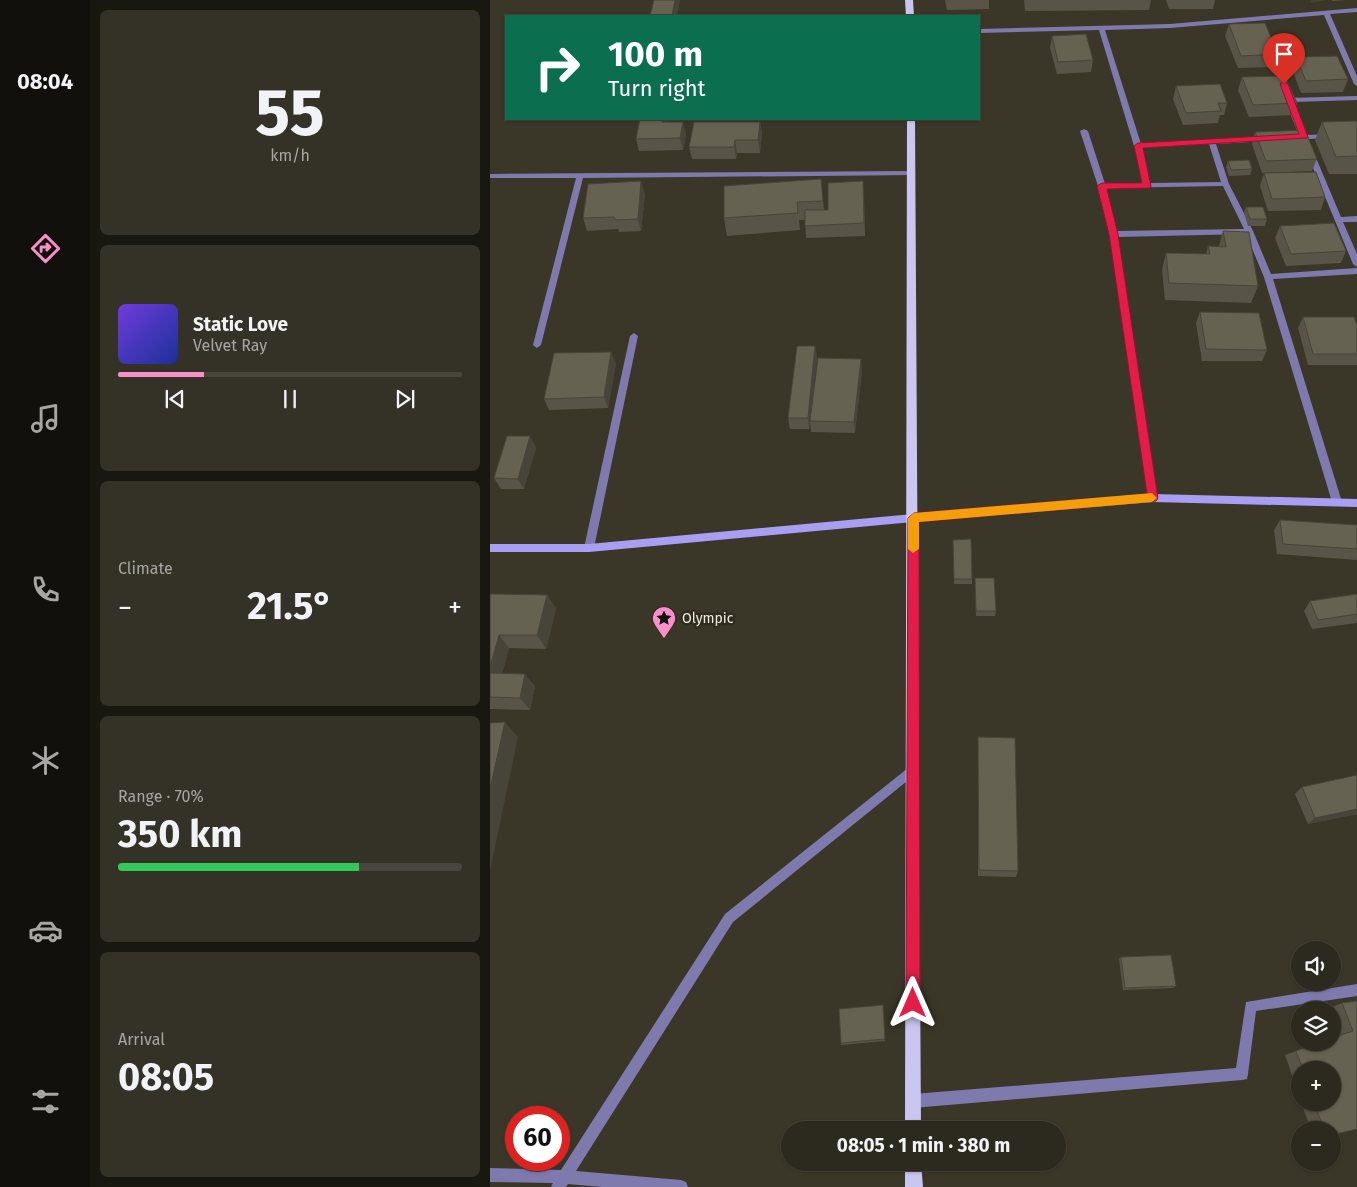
<!DOCTYPE html>
<meta charset="utf-8">
<style>
:root{--surface:#2c291e;--page:#343127;--text:#f1f3f6;--muted:#a6a6a4;--line:#48453c;--accent:#f98fc9}
body{margin:0;font-family:"Fira Sans",sans-serif;background:var(--page);color:var(--text);height:100vh;display:flex;flex-direction:column;font-size:19px;white-space:nowrap}
*{box-sizing:border-box;margin:0}
p{font-size:16px;color:var(--muted)}
.icon{flex:none;width:28px;height:28px;fill:none;stroke:currentColor;stroke-width:2;stroke-linecap:round;stroke-linejoin:round}
.map{position:relative;flex:1;overflow:hidden}
.sheet{display:flex;flex-direction:column;gap:10px;padding:10px;background:#181710;width:400px}
.sheet>*{flex:none}
.guide{position:absolute;left:15px;top:15px;width:475px;height:105px;border-radius:0px;box-shadow:0 1px 4px #0004,0 0 0 1px var(--line);background:#0b6e4f;color:#fff;overflow:hidden}
.tools{position:absolute;left:801px;top:941px;display:grid;gap:10px}
.tools a{display:grid;place-items:center;width:50px;height:50px;border-radius:50%;background:var(--surface);box-shadow:0 1px 4px #0004,0 0 0 1px var(--line);font-size:25px}
.speed{position:absolute;left:15px;top:1106px;display:flex;gap:10px;font-size:25px;font-weight:700;text-align:center}
.speed>*{display:grid;place-content:center;width:65px;height:65px;border-radius:50%;background:var(--surface);box-shadow:0 1px 4px #0004,0 0 0 1px var(--line);line-height:1}
.speed .limit{border:8px solid #d22;background:#fff;color:#111}
.pin{position:absolute;display:grid;place-items:center;width:42px;height:42px;color:#fff;margin:-51px -21px;border-radius:50% 50% 50% 0;rotate:-45deg;box-shadow:0 0 5px #0007}
.pin .icon{rotate:45deg}
.me{position:absolute;width:55px;margin:-28px;rotate:0deg;stroke-linejoin:round;filter:drop-shadow(0 0 4px #0008)}
.turn{display:flex;align-items:center;gap:18px;height:105px;padding:0 20px;font-size:22px}
.turn .icon{width:65px;height:65px;stroke-width:2.5}
.turn b{display:block;font-size:35px;line-height:42px}
.big{font-size:38px;font-weight:700;line-height:1.1}
.sheet .widget{flex:1;display:flex;flex-direction:column;justify-content:center;gap:8px;min-width:0;padding:0 18px;border-radius:8px;background:var(--page)}
.sheet .dial{align-items:center;gap:0}
.dial b{font-size:65px;line-height:1}
.song{display:flex;align-items:center;gap:15px}
.cover{width:60px;height:60px;border-radius:8px;background:linear-gradient(135deg,hsl(260 70% 55%),hsl(230 70% 35%))}
.played{height:5px;border-radius:2px;background:linear-gradient(90deg,var(--accent) 25%,var(--line) 25%)}
.keys{display:flex;justify-content:space-around;direction:ltr}
.heat{display:flex;justify-content:space-between;align-items:center;font-size:28px;direction:ltr}
.charge{height:8px;border-radius:4px;background:linear-gradient(90deg,#34c759 70%,var(--line) 0)}
.trip{position:absolute;left:291px;top:1121px;width:285px;height:50px;border-radius:25px;background:var(--surface);box-shadow:0 1px 4px #0004,0 0 0 1px var(--line);font-weight:700;line-height:50px;text-align:center}
main{display:flex;flex:1;min-height:0}
.dock{display:flex;flex-direction:column;width:90px;justify-content:space-around;align-items:center;background:#12100c;color:var(--muted)}
.dock .icon{width:35px;height:35px}
.dock .on{color:var(--accent)}
.dock b{font-size:22px;color:var(--text)}
.map>svg:first-child{display:block}
</style>
<main>
<nav class="dock">
<b>08:04</b>
<svg class="icon on" aria-label="directions" viewBox="0 0 24 24"><path d="M12 3l9 9-9 9-9-9zM9 14v-3h6M13 9l2 2-2 2"/></svg>
<svg class="icon" aria-label="music" viewBox="0 0 24 24"><path d="M9 18V5l10-2v13"/><circle cx="6" cy="18" r="3"/><circle cx="16" cy="16" r="3"/></svg>
<svg class="icon" aria-label="phone" viewBox="0 0 24 24"><path d="M5 4h4l2 5-3 2q2 4 5 5l2-3 5 2v4C11 20 4 13 5 4z"/></svg>
<svg class="icon" aria-label="climate" viewBox="0 0 24 24"><path d="M12 3v18M4 7l16 10M4 17L20 7"/></svg>
<svg class="icon" aria-label="car" viewBox="0 0 24 24"><path d="M5 17H2v-5l4-1 3-4h7l3 4 3 1v5h-3M9 17h6M6 11h13"/><circle cx="7" cy="17" r="2"/><circle cx="17" cy="17" r="2"/></svg>
<svg class="icon" aria-label="filters" viewBox="0 0 24 24"><path d="M4 7h16M4 17h16"/><circle cx="9" cy="7" r="2"/><circle cx="15" cy="17" r="2"/></svg>
</nav>
<section class="sheet">
<div class="widget dial"><b>55</b><p>km/h</p></div>
<div class="widget">
<div class="song"><i class="cover"></i><div><b>Static Love</b><p>Velvet Ray</p></div></div>
<div class="played"></div>
<div class="keys"><svg class="icon" aria-label="previous" viewBox="0 0 24 24"><path d="M18 5L8 12l10 7zM5 5v14"/></svg><svg class="icon" aria-label="pause" viewBox="0 0 24 24"><path d="M8 5v14M16 5v14"/></svg><svg class="icon" aria-label="next" viewBox="0 0 24 24"><path d="M6 5l10 7-10 7zM19 5v14"/></svg></div>
</div>
<div class="widget"><p>Climate</p>
<div class="heat"><a>−</a><b class="big">21.5°</b><a>+</a></div>
</div>
<div class="widget"><p>Range · 70%</p><b class="big">350 km</b><div class="charge"></div></div>
<div class="widget"><p>Arrival</p><b class="big">08:05</b></div>
</section>
<div class="map">
<svg width="867" height="1187" viewBox="0 0 867 1187">
<rect width="100%" height="100%" fill="#3b3728"/>
<g fill="none" stroke-linecap="round" stroke-linejoin="round">
<path fill="#7f7aae" fill-rule="evenodd" d="M 867,8 L 867,12 L 840,14 L 867,76 L 867,86 L 864,84 L 834,15 L 680,28 L 615,30 L 651,144 L 780,137 L 780,141 L 777,141 L 726,144 L 739,184 L 763,231 L 781,274 L 867,268 L 867,274 L 783,279 L 852,502 L 847,506 L 842,502 L 774,277 L 756,234 L 627,237 L 668,498 L 666,501 L 660,501 L 619,234 L 608,186 L 590,131 L 594,129 L 598,131 L 615,184 L 653,184 L 644,146 L 609,30 L 489,33 L 489,29 L 680,24 ZM 719,144 L 731,182 L 660,183 L 652,148 ZM 733,186 L 754,229 L 626,231 L 616,188 Z
M 780,48 L 785,49 L 798,87 L 797,88 L 792,87 L 779,49 Z
M 867,96 L 867,100 L 803,102 L 817,135 L 867,133 L 867,137 L 818,139 L 851,217 L 867,216 L 867,222 L 853,222 L 867,254 L 867,267 L 863,264 L 811,139 L 805,137 L 809,135 L 795,101 L 799,98 Z
M 422,171 L 425,171 L 425,175 L 93,178 L 51,345 L 47,348 L 43,345 L 86,178 L 0,178 L 0,174 Z
M 144,333 L 148,336 L 104,548 L 102,551 L 96,551 L 94,548 L 140,336 Z
M 423,764 L 427,765 L 429,769 L 427,773 L 243,922 L 86,1171 L 191,1180 L 196,1182 L 198,1187 L 112,1187 L 78,1184 L 76,1187 L 61,1187 L 63,1183 L 0,1182 L 0,1168 L 71,1170 L 235,914 Z
M 867,984 L 867,996 L 766,1011 L 758,1074 L 757,1079 L 752,1080 L 423,1108 L 418,1106 L 416,1101 L 418,1096 L 423,1094 L 746,1068 L 756,1002 Z"/>
<path fill="#a89ff2" fill-rule="evenodd" d="M 663,494 L 867,499 L 867,507 L 663,502 L 423,522 L 99,552 L 0,552 L 0,544 L 99,544 L 423,514 Z"/>
<path fill="#c9c6f1" fill-rule="evenodd" d="M 415,0 L 423,0 L 424,16 L 416,16 Z
M 417,119 L 425,119 L 431,1130 L 415,1130 Z
M 415,1162 L 431,1162 L 433,1187 L 415,1187 Z"/>
</g>
<path fill="#585447" d="M 455,0 L 499,0 L 499,9 L 457,10 Z
M 534,0 L 661,0 L 659,10 L 535,11 Z
M 676,0 L 725,0 L 723,9 L 679,9 Z
M 842,0 L 857,0 L 842,1 Z
M 739,24 L 788,54 L 784,67 L 748,68 L 735,36 Z
M 562,36 L 603,60 L 601,72 L 567,74 L 560,48 Z
M 806,57 L 858,79 L 853,92 L 811,93 L 802,69 Z
M 752,77 L 807,103 L 803,115 L 759,117 L 748,90 Z
M 686,86 L 737,103 L 734,115 L 730,115 L 728,123 L 693,125 L 683,99 Z
M 150,119 L 178,119 L 178,122 L 196,134 L 193,150 L 149,151 L 146,139 Z
M 867,121 L 867,174 L 839,174 L 825,140 L 832,122 Z
M 270,122 L 272,134 L 270,153 L 247,153 L 246,159 L 202,159 L 199,147 Z
M 765,132 L 827,159 L 822,171 L 772,173 L 762,144 Z
M 738,161 L 762,169 L 760,175 L 739,176 L 736,167 Z
M 774,173 L 835,197 L 831,210 L 778,211 L 770,186 Z
M 331,179 L 334,210 L 338,210 L 374,194 L 375,236 L 316,238 L 315,220 L 309,220 L 310,230 L 237,236 L 234,218 Z
M 155,194 L 151,231 L 129,232 L 128,229 L 97,231 L 93,218 Z
M 756,207 L 777,219 L 775,226 L 758,226 L 754,213 Z
M 790,226 L 856,251 L 851,263 L 796,266 L 785,238 Z
M 733,231 L 768,286 L 761,303 L 675,300 L 672,270 L 676,253 L 716,254 L 718,246 L 729,246 Z
M 710,312 L 777,350 L 772,361 L 712,361 L 706,323 Z
M 813,317 L 867,325 L 867,365 L 818,365 L 808,328 Z
M 325,346 L 327,358 L 322,404 L 372,370 L 365,433 L 321,432 L 320,422 L 319,429 L 300,429 L 298,418 Z
M 126,363 L 118,408 L 59,410 L 54,399 Z
M 46,447 L 34,489 L 11,489 L 4,478 Z
M 790,520 L 867,525 L 867,560 L 787,554 L 784,530 Z
M 463,545 L 482,579 L 482,584 L 464,584 Z
M 485,578 L 506,611 L 505,616 L 486,616 Z
M 0,594 L 57,595 L 66,609 L 56,649 L 19,648 L 12,674 L 45,686 L 40,710 L 0,709 Z
M 867,594 L 867,623 L 822,629 L 814,611 L 820,601 Z
M 488,737 L 528,871 L 526,877 L 488,876 Z
M 812,787 L 867,814 L 818,824 L 805,794 Z
M 631,957 L 686,986 L 683,988 L 633,990 L 629,959 Z
M 867,1001 L 867,1129 L 821,1130 L 811,1102 L 842,1102 L 842,1070 L 810,1070 L 810,1098 L 795,1055 L 850,1036 L 842,1015 L 842,1010 L 840,1010 L 840,1008 L 852,1003 Z
M 393,1005 L 395,1041 L 351,1045 L 351,1043 Z"/>
<path fill="#474539" d="M 185,0 L 190,0 L 187,16 L 182,16 Z
M 821,0 L 837,0 L 820,3 Z
M 173,119 L 178,119 L 175,134 L 172,122 Z
M 193,122 L 196,134 L 193,150 L 190,138 Z
M 270,122 L 272,134 L 270,153 L 268,140 Z
M 245,140 L 247,153 L 246,159 L 244,147 Z
M 151,181 L 155,194 L 151,231 L 148,219 Z
M 325,346 L 327,358 L 319,429 L 318,418 Z
M 121,352 L 126,363 L 118,408 L 114,397 Z
M 371,359 L 372,370 L 365,433 L 364,422 Z
M 40,436 L 46,447 L 34,489 L 28,479 Z
M 57,595 L 66,609 L 56,649 L 47,635 Z
M 9,635 L 19,648 L 9,686 L 0,675 L 0,667 Z
M 35,674 L 45,686 L 40,710 L 30,698 Z
M 15,722 L 28,737 L 0,871 L 0,789 Z
M 867,809 L 867,814 L 818,824 L 825,818 Z"/>
<path fill="#666252" stroke="#474539" d="M 164,0 L 185,0 L 182,16 L 160,16 Z
M 775,23 L 788,54 L 751,56 L 739,24 Z
M 596,34 L 603,60 L 568,62 L 562,36 Z
M 847,56 L 858,79 L 816,81 L 806,57 Z
M 795,76 L 807,103 L 763,105 L 752,77 Z
M 730,84 L 737,103 L 728,103 L 731,111 L 696,113 L 686,86 Z
M 150,119 L 173,119 L 172,122 L 193,122 L 190,138 L 146,139 Z
M 867,121 L 867,156 L 846,157 L 832,122 Z
M 204,122 L 270,122 L 268,140 L 245,140 L 244,147 L 199,147 Z
M 815,130 L 827,159 L 776,161 L 765,132 Z
M 759,160 L 762,169 L 741,170 L 738,161 Z
M 826,172 L 835,197 L 782,199 L 774,173 Z
M 331,179 L 333,201 L 307,202 L 308,213 L 234,218 L 234,186 Z
M 151,181 L 148,219 L 126,220 L 124,217 L 93,218 L 98,184 Z
M 373,181 L 374,223 L 315,226 L 315,210 L 338,210 L 338,183 Z
M 756,207 L 773,207 L 777,219 L 760,219 Z
M 844,223 L 856,251 L 801,254 L 790,226 Z
M 733,231 L 759,232 L 768,286 L 679,283 L 676,253 L 720,254 L 718,246 L 736,247 Z
M 710,312 L 769,313 L 777,350 L 716,349 Z
M 813,317 L 864,317 L 867,325 L 867,354 L 823,354 Z
M 307,346 L 325,346 L 318,418 L 298,418 Z
M 121,352 L 114,397 L 54,399 L 64,353 Z
M 328,358 L 371,359 L 364,422 L 320,421 Z
M 17,436 L 40,436 L 28,479 L 4,478 Z
M 790,520 L 867,525 L 867,549 L 793,544 Z
M 481,539 L 482,579 L 464,579 L 463,540 Z
M 485,578 L 504,578 L 506,611 L 486,611 Z
M 0,594 L 57,595 L 47,635 L 9,635 L 0,667 Z
M 867,594 L 867,614 L 828,620 L 820,601 Z
M 0,673 L 35,674 L 30,698 L 0,697 Z
M 15,722 L 0,789 L 0,723 Z
M 488,737 L 525,738 L 528,871 L 489,870 Z
M 867,775 L 867,809 L 825,818 L 812,787 Z
M 681,955 L 686,986 L 635,988 L 631,957 Z
M 867,1001 L 867,1129 L 842,1135 L 842,1130 L 834,1130 L 824,1102 L 842,1102 L 842,1070 L 813,1070 L 806,1051 L 830,1042 L 842,1042 L 842,1038 L 863,1031 L 852,1003 Z
M 393,1005 L 395,1039 L 351,1043 L 349,1009 Z"/>
<path fill="#e11d48" stroke="#92132f" d="M 794,81 L 798,84 L 818,137 L 817,138 L 653,148 L 661,186 L 660,188 L 617,189 L 628,234 L 668,498 L 666,501 L 429,522 L 430,1003 L 428,1008 L 423,1010 L 418,1008 L 416,1003 L 418,518 L 424,513 L 657,494 L 619,234 L 607,186 L 612,183 L 652,183 L 644,146 L 648,143 L 809,134 L 790,84 Z"/>
<path fill="#f59e0b" d="M 662,493 L 667,498 L 662,502 L 429,522 L 429,549 L 423,553 L 418,549 L 418,518 L 424,513 Z"/>
<defs>
<g id="sight-pin" transform="scale(1.25)"><path d="M0 17L-7.5 6A9.5 9.5 0 1 1 7.5 6Z" fill="#f98fc9" stroke="#302d1e"/><path d="M0-6L1.8-2.2L6-1.7L2.9 1.2L3.7 5.4L0 3.3L-3.7 5.4L-2.9 1.2L-6-1.7L-1.8-2.2Z" fill="#111"/></g>
</defs>
<g fill-rule="evenodd">
<use href="#sight-pin" x="174" y="618"/>
</g>
<g text-anchor="middle" stroke-width="5" stroke-linejoin="round" paint-order="stroke">
<g font-size="14" fill="#edebe1" stroke="#302d1e" text-anchor="start">
<text x="192" y="623">Olympic</text>
</g>
</g>
</svg>
<div class="tools">
<a><svg class="icon" aria-label="sound" viewBox="0 0 24 24"><path d="M4 9h4l5-4v14l-5-4H4zM17 9q2 3 0 6"/></svg></a>
<a><svg class="icon" aria-label="layers" viewBox="0 0 24 24"><path d="M12 4l9 5-9 5-9-5zM3 14l9 5 9-5"/></svg></a>
<a>+</a>
<a>−</a>
</div>
<div class="speed"><div class="limit">60</div></div>
<div class="pin" style="left:794px;top:84px;background:#d93025"><svg class="icon" aria-label="arrive" viewBox="0 0 24 24"><path d="M6 21V4h12l-3 4 3 4H6"/></svg></div>
<svg class="me" style="left:423px;top:1003px" viewBox="-20 -20 40 40"><path d="M0-17L14 15 0 8-14 15z" fill="#e11d48" stroke="#fff" stroke-width="4"/></svg>
<div class="trip">08:05 · 1 min · 380 m</div>
<div class="guide">
<div class="turn"><svg class="icon" aria-label="right" viewBox="0 0 24 24"><path d="M7 20v-9h11M14 6l5 5-5 5"/></svg><div><b>100 m</b>Turn right</div></div>
</div>
</div>
</main>
